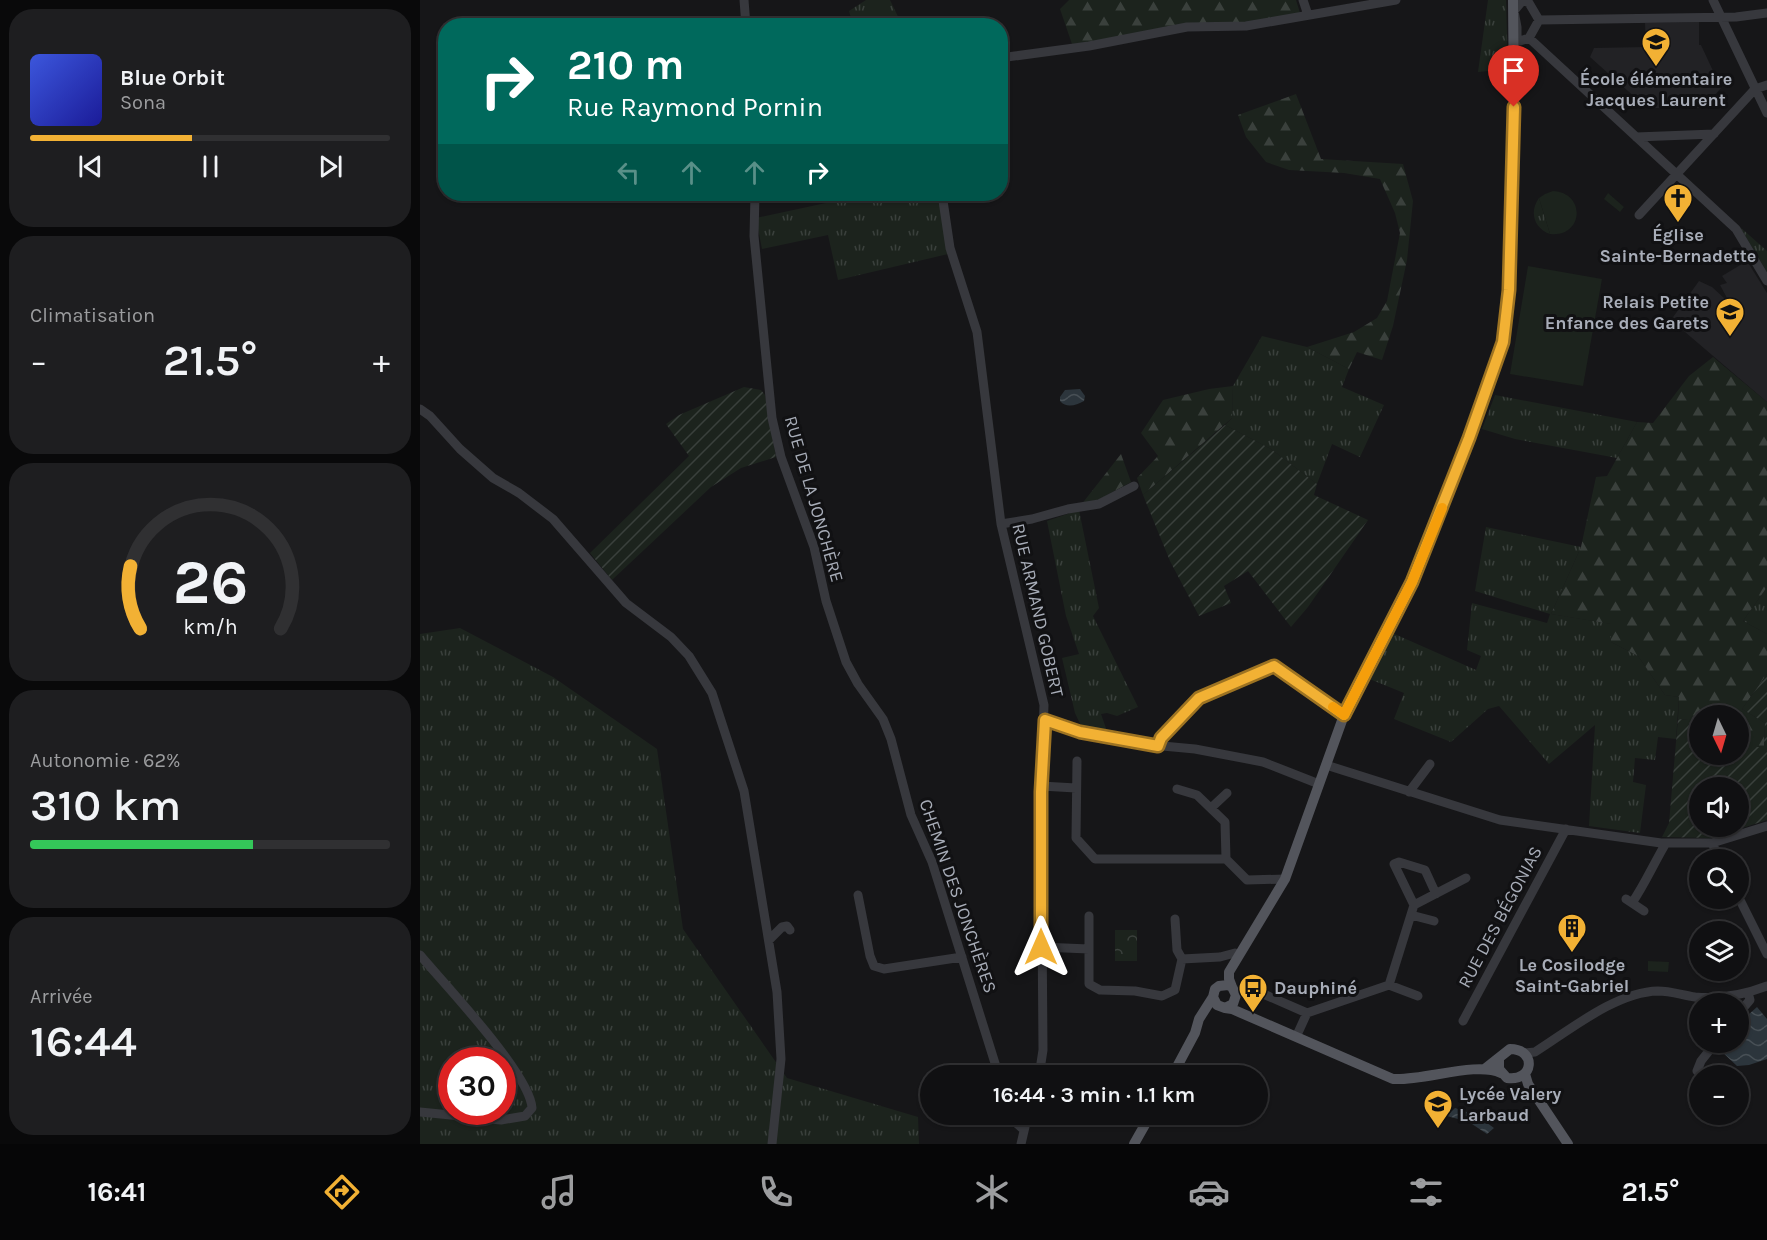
<!DOCTYPE html>
<html lang="fr">
<meta charset="utf-8">
<style>
:root{--surface:#101012;--page:#1e1e20;--text:#f1f3f6;--muted:#9c9d9f;--line:#303032;--accent:#f2b134}
body{margin:0;font-family:Karla,sans-serif;background:var(--page);color:var(--text);height:100vh;display:flex;flex-direction:column;font-size:22px;white-space:nowrap}
*{box-sizing:border-box;margin:0}
p{font-size:20px;color:var(--muted)}
.icon{flex:none;width:33px;height:33px;fill:none;stroke:currentColor;stroke-width:2;stroke-linecap:round;stroke-linejoin:round}
.map{position:relative;flex:1;overflow:hidden}
.drawer{display:flex;flex-direction:column;gap:9px;padding:9px;background:#09090a;width:420px}
.drawer>*{flex:none}
.banner{position:absolute;left:18px;top:18px;width:570px;height:183px;border-radius:24px;box-shadow:0 2px 4px #0004,0 0 0 2px var(--line);background:#00695c;color:#fff;overflow:hidden}
.needle{width:39px;rotate:175deg}
.tools{position:absolute;left:1269px;top:705px;display:grid;gap:12px}
.tools a{display:grid;place-items:center;width:60px;height:60px;border-radius:50%;background:var(--surface);box-shadow:0 2px 4px #0004,0 0 0 2px var(--line);font-size:30px}
.speed{position:absolute;left:18px;top:1047px;display:flex;gap:12px;font-size:30px;font-weight:700;text-align:center}
.speed>*{display:grid;place-content:center;width:78px;height:78px;border-radius:50%;background:var(--surface);box-shadow:0 2px 4px #0004,0 0 0 2px var(--line);line-height:1}
.speed .limit{border:9px solid #d22;background:#fff;color:#111}
.pin{position:absolute;display:grid;place-items:center;width:51px;height:51px;color:#fff;margin:-62px -26px;border-radius:50% 50% 50% 0;rotate:-45deg;box-shadow:0 0 6px #0007}
.pin .icon{rotate:45deg}
.me{position:absolute;width:66px;margin:-33px;rotate:0deg;stroke-linejoin:round;filter:drop-shadow(0 0 4px #0008)}
.turn{display:flex;align-items:center;gap:21px;height:126px;padding:0 30px;font-size:27px}
.turn .icon{width:78px;height:78px;stroke-width:2.5}
.turn b{display:block;font-size:42px;line-height:51px}
.lanes{display:flex;align-items:center;height:57px;padding:0 30px;background:#0003;justify-content:center;gap:30px;direction:ltr}
.lanes .off{opacity:.35}
.big{font-size:45px;font-weight:600;line-height:1.1}
.drawer .tile{flex:1;display:flex;flex-direction:column;justify-content:center;gap:9px;min-width:0;padding:0 21px;border-radius:24px;background:var(--page)}
.drawer .dial{align-items:center;gap:0}
.dial svg{height:156px;overflow:visible;fill:none;stroke:var(--line);stroke-width:7;stroke-linecap:round;text-anchor:middle}
.dial text{fill:var(--text);stroke:none}
.song{display:flex;align-items:center;gap:18px}
.cover{width:72px;height:72px;border-radius:9px;background:linear-gradient(135deg,hsl(230 70% 55%),hsl(240 70% 35%))}
.played{height:6px;border-radius:3px;background:linear-gradient(90deg,var(--accent) 45%,var(--line) 45%)}
.keys{display:flex;justify-content:space-around;direction:ltr}
.heat{display:flex;justify-content:space-between;align-items:center;font-size:33px;direction:ltr}
.charge{height:9px;border-radius:4px;background:linear-gradient(90deg,#34c759 62%,var(--line) 0)}
.trip{position:absolute;left:500px;top:1065px;width:348px;height:60px;border-radius:30px;background:var(--surface);box-shadow:0 2px 4px #0004,0 0 0 2px var(--line);font-weight:600;line-height:60px;text-align:center}
.tabs{display:flex;height:96px;justify-content:space-around;align-items:center;background:#060607;color:var(--muted)}
.tabs .icon{width:42px;height:42px}
.tabs .selected{color:var(--accent)}
.tabs b{font-size:27px;color:var(--text)}
main{display:flex;flex:1;min-height:0}
.map>svg:first-child{display:block}
</style>
<main>
<section class="drawer">
<div class="tile">
<div class="song"><i class="cover"></i><div><b>Blue Orbit</b><p>Sona</p></div></div>
<div class="played"></div>
<div class="keys"><svg class="icon" aria-label="previous" viewBox="0 0 24 24"><path d="M18 5L8 12l10 7zM5 5v14"/></svg><svg class="icon" aria-label="pause" viewBox="0 0 24 24"><path d="M8 5v14M16 5v14"/></svg><svg class="icon" aria-label="next" viewBox="0 0 24 24"><path d="M6 5l10 7-10 7zM19 5v14"/></svg></div>
</div>
<div class="tile"><p>Climatisation</p>
<div class="heat"><a>−</a><b class="big">21.5°</b><a>+</a></div>
</div>
<div class="tile dial"><svg viewBox="0 0 100 80">
<path d="M14 69A42 42 0 1 1 86 69"/>
<path d="M14 69A42 42 0 0 1 9 37" stroke="#f2b134"/>
<text x="50" y="56" font-size="32" font-weight="700">26</text>
<text x="50" y="72" font-size="11">km/h</text>
</svg></div>
<div class="tile"><p>Autonomie · 62%</p><b class="big">310 km</b><div class="charge"></div></div>
<div class="tile"><p>Arrivée</p><b class="big">16:44</b></div>
</section>
<div class="map">
<svg width="1347" height="1144" viewBox="0 0 1347 1144">
<defs>
<pattern id="grass-tufts" width="24" height="20" patternUnits="userSpaceOnUse" patternTransform="scale(1.5)"><rect width="24" height="20" fill="#1c231d"/><path d="M3 7l-1-3M5 7V3M7 7l1-3M15 17l-1-3M17 17v-4M19 17l1-3" fill="none" stroke="#3a403c"/></pattern>
<pattern id="forest-firs" width="22" height="20" patternUnits="userSpaceOnUse" patternTransform="scale(1.5)"><rect width="22" height="20" fill="#1c231d"/><path d="M5 1l3.5 6h-7zM16 11l3.5 6h-7z" fill="#3a403c"/></pattern>
<pattern id="park-crowns" width="20" height="18" patternUnits="userSpaceOnUse" patternTransform="scale(1.5)"><rect width="20" height="18" fill="#1c231d"/><path d="M2 6a3 3 0 1 1 6 0M12 15a3 3 0 1 1 6 0" fill="none" stroke="#3a403c"/></pattern>
<pattern id="garden-furrows" width="10" height="10" patternUnits="userSpaceOnUse" patternTransform="scale(1.5)"><rect width="10" height="10" fill="#1c231d"/><path d="M-1 1l2-2M0 10L10 0M9 11l2-2" fill="none" stroke="#3a403c"/></pattern>
<pattern id="water-waves" width="16" height="10" patternUnits="userSpaceOnUse" patternTransform="scale(1.5)"><rect width="16" height="10" fill="#2c353c"/><path d="M0 5q4-4 8 0t8 0" fill="none" stroke="#485056"/></pattern>
</defs>
<rect width="100%" height="100%" fill="#161618"/>
<path fill="#222225" d="M 1279,22 L 1279,45 L 1281,45 L 1301,88 L 1283,108 L 1227,108 L 1170,57 L 1174,48 L 1226,47 L 1225,23 Z
M 1327,261 L 1347,293 L 1347,402 L 1251,320 L 1279,281 L 1292,287 L 1305,299 L 1307,298 L 1300,285 L 1307,283 L 1302,276 Z"/>
<path fill="url(#grass-tufts)" fill-rule="evenodd" d="M 446,0 L 470,0 L 482,25 L 433,25 L 429,11 Z
M 1068,0 L 1086,0 L 1088,69 L 1058,72 Z
M 448,194 L 519,194 L 528,254 L 418,280 L 408,235 L 342,249 L 336,218 Z
M 1119,198 L 1130,234 C 1114,228 1109,212 1119,198 Z
M 1320,227 L 1347,251 L 1347,272 Z
M 842,336 L 887,347 L 929,369 L 922,387 L 964,405 L 940,457 L 912,444 L 897,484 L 851,449 L 805,425 L 812,418 L 813,386 Z
M 1075,395 L 1217,422 L 1197,458 L 1095,439 L 1062,429 Z
M 659,510 L 679,608 L 673,616 L 718,707 L 697,716 L 687,713 L 681,714 L 688,734 L 662,728 L 655,713 L 642,658 L 659,654 L 646,616 L 627,521 Z
M 1066,527 L 1161,547 L 1131,614 L 1192,624 L 1191,642 L 1218,656 L 1245,695 L 1259,697 L 1256,739 L 1238,737 L 1235,760 L 1215,758 L 1213,782 L 1226,785 L 1220,833 L 1169,826 L 1175,725 L 1129,764 L 1079,706 L 1068,709 L 1031,742 L 974,719 L 984,693 L 947,678 L 970,632 L 1056,670 L 1061,656 L 1047,650 L 1052,603 L 1127,623 L 1130,614 L 1055,591 Z
M 1347,587 L 1347,634 L 1323,621 Z
M 40,628 L 133,677 L 237,749 L 263,929 L 367,1078 L 498,1117 L 499,1144 L 0,1144 L 0,634 ZM 32,1060 L 82,1060 L 82,1112 L 32,1112 Z"/>
<path fill="url(#forest-firs)" d="M 649,0 L 876,0 L 880,13 L 827,23 L 652,44 L 640,9 Z
M 876,94 L 901,159 L 983,164 L 993,201 L 987,260 L 973,326 L 962,360 L 937,352 L 929,369 L 887,347 L 934,332 L 957,318 L 967,301 L 980,233 L 975,213 L 960,179 L 924,173 L 869,170 L 846,162 L 826,137 L 818,115 Z
M 1293,357 L 1347,402 L 1347,587 L 1323,621 L 1347,634 L 1347,674 L 1322,709 L 1345,723 L 1344,747 L 1319,747 L 1318,716 L 1280,716 L 1279,721 L 1258,719 L 1259,697 L 1245,695 L 1218,656 L 1191,642 L 1191,624 L 1131,614 L 1161,547 L 1176,477 L 1187,476 L 1217,422 L 1233,423 L 1269,376 Z
M 813,386 L 812,418 L 723,495 L 717,478 L 738,456 L 721,433 L 743,400 L 789,389 Z
M 701,454 L 711,482 L 680,499 L 661,505 Z"/>
<path fill="url(#park-crowns)" d="M 695,930 L 717,930 L 717,961 L 695,961 Z"/>
<path fill="url(#garden-furrows)" fill-rule="evenodd" d="M 324,387 L 341,390 L 345,395 L 356,457 L 321,468 L 291,487 L 192,580 L 170,553 L 269,456 L 246,424 L 259,415 Z
M 805,425 L 851,449 L 897,484 L 894,495 L 948,520 L 888,607 L 871,627 L 828,571 L 804,586 L 811,603 L 779,616 L 750,561 L 723,495 Z
M 1347,674 L 1347,820 L 1291,838 L 1242,837 L 1249,823 L 1258,719 L 1279,721 L 1280,754 L 1318,754 L 1319,747 L 1344,747 L 1345,723 L 1322,709 ZM 1280,788 L 1318,788 L 1318,826 L 1280,826 Z"/>
<path fill="#1c231d" d="M 1133,191 C 1167,193 1163,238 1130,234 L 1119,198 L 1125,194 Z
M 1188,193 L 1204,207 L 1200,212 L 1184,199 Z
M 1108,266 L 1182,279 L 1163,386 L 1090,374 Z
M 1228,961 L 1249,962 L 1248,972 L 1228,971 Z"/>
<path fill="url(#water-waves)" d="M 660,389 L 665,396 L 664,401 C 656,405 647,409 640,401 L 640,397 L 645,390 Z
M 1337,1007 L 1347,1019 L 1347,1059 L 1329,1065 L 1317,1066 L 1299,1049 L 1304,1043 L 1318,1042 L 1319,1023 Z
M 1035,1108 L 1056,1115 L 1074,1128 L 1067,1134 L 1049,1122 L 1027,1116 Z"/>
<g fill="none" stroke-linecap="round" stroke-linejoin="round">
<path stroke="#37383d" stroke-width="9" d="M 324,0 L 326,26
M 883,0 L 888,15
M 1103,0 L 1109,3 L 1119,20 L 1109,38 L 1100,41 L 1097,38 L 1097,27 L 1094,11 Z
M 1293,0 L 1347,113
M 1119,20 L 1316,17 L 1347,13
M 1109,38 L 1316,229 L 1347,281
M 580,58 L 669,46 L 767,27 L 826,26 L 976,0
M 1216,137 L 1294,134
M 335,194 L 334,236 L 352,418 L 361,457 L 394,547 L 406,601 L 426,662 L 438,684 L 463,719 L 471,739 L 491,815 L 512,862 L 579,1076
M 522,194 L 530,248 L 557,332 L 581,524 L 624,705 L 621,793 L 623,1050 L 619,1076
M 1219,215 L 1335,89 L 1347,85
M 0,409 L 10,416 L 40,449 L 73,478 L 99,493 L 133,519 L 206,603 L 251,637 L 269,656 L 292,693 L 324,791 L 357,992 L 361,1059 L 352,1144
M 581,524 L 612,519 L 648,509 L 679,504 L 714,486
M 625,720 L 660,732 L 721,744 L 775,749 L 843,762 L 899,784
M 738,746 L 741,738 L 779,698 L 854,666 L 924,715
M 657,761 L 656,838 L 675,859 L 806,859
M 906,765 L 1080,820 L 1241,843 L 1292,843 L 1347,826
M 621,786 L 656,788
M 757,789 L 777,795 L 805,822 L 806,859 L 827,880 L 865,879
M 989,792 L 1010,764
M 791,808 L 807,793
M 1292,843 L 1300,860
M 438,895 L 450,956 L 454,966 L 464,969 L 542,957
M 1318,896 L 1347,954
M 1206,899 L 1224,911
M 1212,903 C 1225,884 1234,863 1246,843
M 994,905 L 974,864 L 979,862 L 1005,870 L 1016,894
M 991,915 L 1014,921
M 669,916 L 669,984 L 680,990 L 715,991 L 742,996 L 755,990 L 762,959 L 800,957 L 815,953
M 755,919 L 757,950 L 762,959
M 349,940 L 362,927 L 367,926 L 370,930
M 621,947 L 669,949
M 0,955 C 25,985 110,1074 112,1108 L 105,1116 L 81,1120 L 0,1112
M 969,985 L 994,905 L 1046,878
M 825,986 L 887,1013 L 969,985 L 998,996
M 1318,1014 L 1330,1000 L 1328,992
M 1043,1021 L 1146,829
M 876,1037 L 887,1013
M 1105,1053 L 1115,1052 C 1150,1030 1196,992 1238,991 C 1250,991 1262,995 1275,997 C 1299,999 1324,995 1347,986
M 1277,1071 L 1281,1061 L 1296,1042
M 592,1114 L 595,1122 L 603,1129
M 601,1144 L 608,1114"/>
<path stroke="#53555c" stroke-width="10" d="M 812,987 L 809,979 L 809,972 L 865,879 L 924,715 L 992,582 L 1049,438 L 1083,343 L 1089,290 L 1094,107 L 1093,0
M 805,1008 L 812,1009 L 973,1079 C 1004,1081 1057,1061 1081,1073
M 1066,1068 L 1090,1049 C 1117,1049 1114,1082 1087,1078 L 1079,1069 L 1079,1059
M 1105,1074 L 1108,1084 L 1148,1144
M 752,1076 L 775,1033 L 779,1019 L 793,997 L 795,989 L 799,986 L 808,985 L 812,987 L 816,995 L 813,1004 L 805,1008 L 797,1005 L 793,997
M 714,1144 L 731,1114"/>
</g>
<g fill="none" stroke-linecap="round" stroke-linejoin="round">
<g stroke="#9d7322" stroke-width="15">
<path id="route" d="M 621,947 L 621,792 L 625,720 L 660,732 L 738,746 L 741,738 L 779,698 L 854,666 L 924,715 L 992,582 L 1049,438 L 1083,342 L 1089,290 L 1094,107"/>
</g>
<use href="#route" stroke="#f2b134" stroke-width="10"/>
<path stroke="#f59e0b" stroke-width="10" d="M 913,707 L 924,715 L 992,582 L 1022,508"/>
</g>
<defs>
<g id="school-pin" transform="scale(1.5)"><path d="M0 17L-7.5 6A9.5 9.5 0 1 1 7.5 6Z" fill="#f2b134" stroke="#111113"/><path d="M0-5L7-2L0 1L-7-2ZM-4 1L0 2.5L4 1V4Q0 6-4 4Z" fill="#111"/></g>
<g id="church-pin" transform="scale(1.5)"><path d="M0 17L-7.5 6A9.5 9.5 0 1 1 7.5 6Z" fill="#f2b134" stroke="#111113"/><path d="M-1.2-6h2.4v3.5h3.3v2.4h-3.3V6h-2.4V-.1h-3.3v-2.4h3.3Z" fill="#111"/></g>
<g id="building-pin" transform="scale(1.5)"><path d="M0 17L-7.5 6A9.5 9.5 0 1 1 7.5 6Z" fill="#f2b134" stroke="#111113"/><path d="M-4-6H4V6H1V3H-1V6H-4ZM-2.5-4.3h1.7v1.8h-1.7ZM.8-4.3h1.7v1.8H.8ZM-2.5-1h1.7V.8h-1.7ZM.8-1h1.7V.8H.8Z" fill="#111"/></g>
<g id="bus-pin" transform="scale(1.5)"><path d="M0 17L-7.5 6A9.5 9.5 0 1 1 7.5 6Z" fill="#f2b134" stroke="#111113"/><path d="M-5-6H5V4H4V6H2V4H-2V6H-4V4H-5ZM-3.5-4V0h7V-4ZM-3.5 1.2v1.5H-2V1.2ZM2 1.2v1.5H3.5V1.2Z" fill="#111"/></g>
</defs>
<g fill-rule="evenodd">
<use href="#school-pin" x="1236" y="42"/>
<use href="#church-pin" x="1258" y="198"/>
<use href="#school-pin" x="1310" y="312"/>
<use href="#building-pin" x="1152" y="928"/>
<use href="#bus-pin" x="833" y="988"/>
<use href="#school-pin" x="1018" y="1104"/>
</g>
<g text-anchor="middle" stroke-width="6" stroke-linejoin="round" paint-order="stroke">
<g font-size="18" font-weight="bold" fill="#a8adb8" stroke="#111113">
<text x="1236" y="85">École élémentaire<tspan x="1236" dy="21">Jacques Laurent</tspan></text>
<text x="1258" y="241">Église<tspan x="1258" dy="21">Sainte-Bernadette</tspan></text>
<text x="1289" y="308" text-anchor="end">Relais Petite<tspan x="1289" dy="21">Enfance des Garets</tspan></text>
<text x="1152" y="971">Le Cosilodge<tspan x="1152" dy="21">Saint-Gabriel</tspan></text>
<text x="854" y="994" text-anchor="start">Dauphiné</text>
<text x="1039" y="1100" text-anchor="start">Lycée Valery<tspan x="1039" dy="21">Larbaud</tspan></text>
</g>
<g font-size="18" fill="#a8adb8" stroke="#111113">
<text transform="translate(394 499) rotate(74)" y="6">RUE DE LA JONCHÈRE</text>
<text transform="translate(618 610) rotate(77)" y="6">RUE ARMAND GOBERT</text>
<text transform="translate(538 896) rotate(71)" y="6">CHEMIN DES JONCHÈRES</text>
<text transform="translate(1080 917) rotate(-62)" y="6">RUE DES BÉGONIAS</text>
</g>
</g>
</svg>
<div class="tools">
<a><svg class="needle" viewBox="-14 -14 28 28"><path d="M0-13l5 13h-10z" fill="#e53935"/><path d="M0 13l5-13h-10z" fill="#9c9d9f"/></svg></a>
<a><svg class="icon" aria-label="sound" viewBox="0 0 24 24"><path d="M4 9h4l5-4v14l-5-4H4zM17 9q2 3 0 6"/></svg></a>
<a><svg class="icon" aria-label="search" viewBox="0 0 24 24"><circle cx="10" cy="10" r="6"/><path d="M15 15l6 6"/></svg></a>
<a><svg class="icon" aria-label="layers" viewBox="0 0 24 24"><path d="M12 4l9 5-9 5-9-5zM3 14l9 5 9-5"/></svg></a>
<a>+</a>
<a>−</a>
</div>
<div class="speed"><div class="limit">30</div></div>
<div class="pin" style="left:1094px;top:107px;background:#d93025"><svg class="icon" aria-label="arrive" viewBox="0 0 24 24"><path d="M6 21V4h12l-3 4 3 4H6"/></svg></div>
<svg class="me" style="left:621px;top:947px" viewBox="-20 -20 40 40"><path d="M0-17L14 15 0 8-14 15z" fill="#f2b134" stroke="#fff" stroke-width="4"/></svg>
<div class="trip">16:44 · 3 min · 1.1 km</div>
<div class="banner">
<div class="turn"><svg class="icon" aria-label="right" viewBox="0 0 24 24"><path d="M7 20v-9h11M14 6l5 5-5 5"/></svg><div><b>210 m</b>Rue Raymond Pornin</div></div>
<div class="lanes"><svg class="icon off" aria-label="left" viewBox="0 0 24 24"><path d="M17 20v-9H6M10 6l-5 5 5 5"/></svg><svg class="icon off" aria-label="ahead" viewBox="0 0 24 24"><path d="M12 20V5M6 11l6-6 6 6"/></svg><svg class="icon off" aria-label="ahead" viewBox="0 0 24 24"><path d="M12 20V5M6 11l6-6 6 6"/></svg><svg class="icon" aria-label="right" viewBox="0 0 24 24"><path d="M7 20v-9h11M14 6l5 5-5 5"/></svg></div>
</div>
</div>
</main>
<nav class="tabs">
<b>16:41</b>
<svg class="icon selected" aria-label="directions" viewBox="0 0 24 24"><path d="M12 3l9 9-9 9-9-9zM9 14v-3h6M13 9l2 2-2 2"/></svg>
<svg class="icon" aria-label="music" viewBox="0 0 24 24"><path d="M9 18V5l10-2v13"/><circle cx="6" cy="18" r="3"/><circle cx="16" cy="16" r="3"/></svg>
<svg class="icon" aria-label="phone" viewBox="0 0 24 24"><path d="M5 4h4l2 5-3 2q2 4 5 5l2-3 5 2v4C11 20 4 13 5 4z"/></svg>
<svg class="icon" aria-label="climate" viewBox="0 0 24 24"><path d="M12 3v18M4 7l16 10M4 17L20 7"/></svg>
<svg class="icon" aria-label="car" viewBox="0 0 24 24"><path d="M5 17H2v-5l4-1 3-4h7l3 4 3 1v5h-3M9 17h6M6 11h13"/><circle cx="7" cy="17" r="2"/><circle cx="17" cy="17" r="2"/></svg>
<svg class="icon" aria-label="filters" viewBox="0 0 24 24"><path d="M4 7h16M4 17h16"/><circle cx="9" cy="7" r="2"/><circle cx="15" cy="17" r="2"/></svg>
<b>21.5°</b>
</nav>
